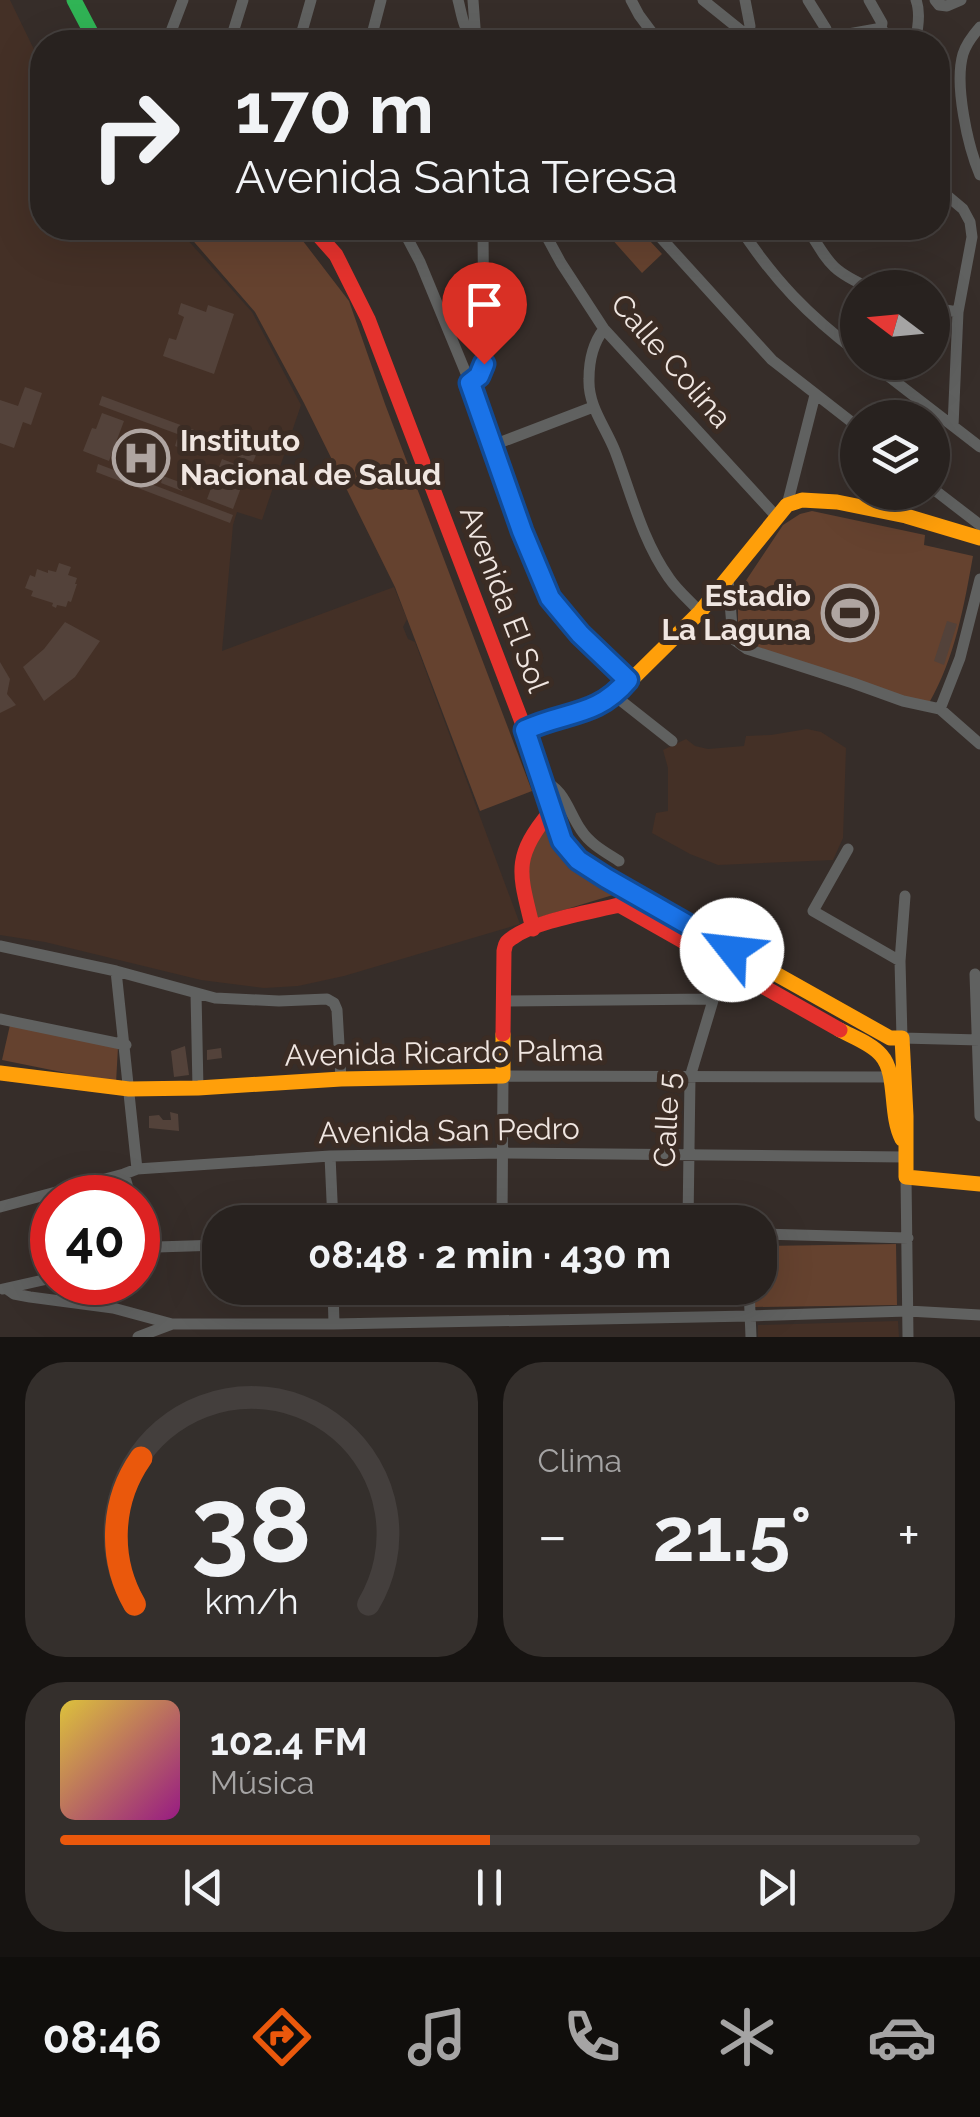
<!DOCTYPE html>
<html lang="es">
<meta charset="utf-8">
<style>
:root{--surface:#28221f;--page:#342f2c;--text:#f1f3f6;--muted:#a5a4a4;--line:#443f3d;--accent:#ea580c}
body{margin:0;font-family:Raleway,sans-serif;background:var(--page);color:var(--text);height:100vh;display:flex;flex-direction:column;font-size:38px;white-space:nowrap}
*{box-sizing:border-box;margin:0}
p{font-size:32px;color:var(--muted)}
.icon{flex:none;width:55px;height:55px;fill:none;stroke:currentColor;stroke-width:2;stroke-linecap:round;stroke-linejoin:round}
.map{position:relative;height:1337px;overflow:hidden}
.sheet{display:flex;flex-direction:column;gap:25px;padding:25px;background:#161311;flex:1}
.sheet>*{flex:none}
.top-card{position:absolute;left:30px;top:30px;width:920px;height:210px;border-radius:40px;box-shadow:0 10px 40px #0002,0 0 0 2px var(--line);background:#28221f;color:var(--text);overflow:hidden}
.needle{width:65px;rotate:286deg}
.tools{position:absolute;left:840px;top:270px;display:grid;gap:20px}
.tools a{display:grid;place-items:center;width:110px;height:110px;border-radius:50%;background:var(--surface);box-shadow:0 10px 40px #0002,0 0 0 2px var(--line);font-size:50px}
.speed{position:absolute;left:30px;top:1175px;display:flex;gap:20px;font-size:50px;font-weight:700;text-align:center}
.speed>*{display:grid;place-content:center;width:130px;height:130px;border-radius:50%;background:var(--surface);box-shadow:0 10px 40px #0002,0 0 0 2px var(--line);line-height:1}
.speed .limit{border:15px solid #d22;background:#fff;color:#111}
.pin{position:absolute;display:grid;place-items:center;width:85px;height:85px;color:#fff;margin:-102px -42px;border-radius:50% 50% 50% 0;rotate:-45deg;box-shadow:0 0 10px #0007}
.pin .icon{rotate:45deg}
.me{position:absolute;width:110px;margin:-55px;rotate:299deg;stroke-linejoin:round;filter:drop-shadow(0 0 8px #0008)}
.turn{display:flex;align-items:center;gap:35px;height:210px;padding:0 40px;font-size:45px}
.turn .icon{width:130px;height:130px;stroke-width:2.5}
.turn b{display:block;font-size:70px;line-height:85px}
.big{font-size:75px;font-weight:700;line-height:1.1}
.sheet .widget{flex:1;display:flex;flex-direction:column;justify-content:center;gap:15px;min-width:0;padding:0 35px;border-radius:40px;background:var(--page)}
.sheet .dial{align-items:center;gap:0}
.dial svg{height:260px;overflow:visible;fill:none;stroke:var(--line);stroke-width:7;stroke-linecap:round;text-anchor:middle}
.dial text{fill:var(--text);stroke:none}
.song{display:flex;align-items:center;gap:30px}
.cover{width:120px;height:120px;border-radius:15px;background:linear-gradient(135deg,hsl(50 70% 55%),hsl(310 70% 35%))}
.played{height:10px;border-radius:5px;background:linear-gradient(90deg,var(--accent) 50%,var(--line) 50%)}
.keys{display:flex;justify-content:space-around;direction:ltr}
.heat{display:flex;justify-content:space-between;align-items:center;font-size:55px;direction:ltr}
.sheet .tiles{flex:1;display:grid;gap:25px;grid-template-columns:1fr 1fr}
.widget:last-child{grid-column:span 2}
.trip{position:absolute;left:202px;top:1205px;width:575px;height:100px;border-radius:40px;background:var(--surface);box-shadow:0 10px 40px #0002,0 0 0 2px var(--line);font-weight:700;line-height:100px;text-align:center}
.menu{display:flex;height:160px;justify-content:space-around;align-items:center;background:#100e0c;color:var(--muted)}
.menu .icon{width:70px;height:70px}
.menu .selected{color:var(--accent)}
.menu b{font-size:45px;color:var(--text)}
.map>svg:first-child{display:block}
</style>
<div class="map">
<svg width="980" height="1337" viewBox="0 0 980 1337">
<rect width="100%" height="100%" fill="#362d29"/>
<path fill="#443026" d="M 0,0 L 10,0 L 42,66 L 42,228 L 177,228 L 252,312 L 301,405 L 262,520 L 237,512 L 233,525 L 222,651 L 394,587 L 407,619 L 403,627 L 408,639 L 415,642 L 520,924 L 344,976 L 298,986 L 264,988 L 201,980 L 45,942 L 0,935 Z
M 807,729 L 821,732 L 846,748 L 843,838 L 833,860 L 718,865 L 690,854 L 652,833 L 656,813 L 668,811 L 668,768 L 663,750 L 686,739 L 695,746 L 708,749 L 744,746 L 746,736 L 771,735 Z
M 898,1321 L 899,1337 L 758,1337 L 758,1325 Z"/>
<path fill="#65422f" d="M 182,228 L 293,228 L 349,301 L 385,404 L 532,791 L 480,811 L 395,587 L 304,403 L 255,312 Z
M 620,228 L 638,228 L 662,254 L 642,273 L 610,237 Z
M 812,511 L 925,535 L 924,545 L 973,556 C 964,606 955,658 929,703 L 923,703 L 759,649 L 753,638 L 738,632 L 738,602 L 741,599 L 741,588 L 783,525 L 800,514 Z
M 547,825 C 559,856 588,874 613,895 L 537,918 C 525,876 519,863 547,825 Z
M 10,1025 L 118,1047 L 116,1083 L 2,1060 Z
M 896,1244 L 897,1305 L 755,1307 L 755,1288 L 760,1288 L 760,1246 Z"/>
<path fill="#53423a" d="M 181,303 L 206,312 L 208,305 L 234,314 L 214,374 L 163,356 L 169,338 L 176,340 L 184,317 L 178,314 Z
M 25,387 L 42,393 L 31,425 L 23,422 L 14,448 L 0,443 L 0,400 L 18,406 Z
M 102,396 L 257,453 L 253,462 L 99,405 Z
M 102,413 L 124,421 L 109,461 L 83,451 L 92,428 L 96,429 Z
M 177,439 L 198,447 L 196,454 L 175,446 Z
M 222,459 L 248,469 L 233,509 L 207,499 Z
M 98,464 L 233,515 L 230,523 L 96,472 Z
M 163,476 L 185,484 L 182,491 L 161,483 Z
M 59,563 L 71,567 L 68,575 L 77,578 L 75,584 L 77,584 L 71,602 L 68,601 L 66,607 L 57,605 L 56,608 L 52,606 L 53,603 L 31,596 L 33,591 L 25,588 L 30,575 L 35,577 L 37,569 L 48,573 L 48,570 L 56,572 Z
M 947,621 L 957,624 L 944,665 L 934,661 Z
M 65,622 L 100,641 L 75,677 L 44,701 L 23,667 L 44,649 Z
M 0,662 L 10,679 L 7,694 L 16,705 L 0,713 Z
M 185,1046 L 189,1075 L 174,1077 L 171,1051 Z
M 221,1048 L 222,1058 L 207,1060 L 207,1050 Z
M 170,1112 L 178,1114 L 179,1131 L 149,1128 L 149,1116 L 159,1115 L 163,1120 L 171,1120 Z"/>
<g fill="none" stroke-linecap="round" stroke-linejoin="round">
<path stroke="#606160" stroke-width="11" d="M 458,0 C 462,14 463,32 476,40
M 473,0 L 476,41
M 631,0 L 639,15 L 659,42
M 703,0 L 749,37
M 745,0 L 750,26 L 747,40
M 808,0 L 826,29 L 824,42
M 869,0 L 882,23 L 879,42
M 935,0 L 939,5 L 947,6 L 961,0
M 980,27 C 973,35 966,44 963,54 C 954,85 968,147 980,175
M 826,38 L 882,28
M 167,42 L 183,0
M 230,42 L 243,0
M 299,42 L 311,0
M 370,42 L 381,0
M 915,42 C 918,29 921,13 916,0
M 938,188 L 963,209 L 970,222 L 972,237 L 958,312 L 953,426
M 402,228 L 420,262 L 470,383 L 522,531 L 550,598 L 580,634 L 629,680
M 542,228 L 561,263 L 604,329 L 776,516
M 652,228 L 772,360 L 858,427
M 740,228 C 775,281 807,314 858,353
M 807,228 C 829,263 830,270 870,288
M 932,308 L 958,312
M 604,329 C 593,343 589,361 589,379 C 588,406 605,426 615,451 C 631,493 642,540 669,578 C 677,590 690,601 700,612
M 870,362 L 980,447
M 470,383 L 479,375 L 484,364 L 483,228
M 491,446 L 593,407
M 932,488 L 980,525
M 787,505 L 815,395
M 728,578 L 733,639 L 747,649 L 853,683 L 903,701 L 940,709 L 980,744
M 615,696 L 672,741
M 940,709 L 960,658 L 980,579
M 542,781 C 564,787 569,813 581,830 C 590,844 605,852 619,861
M 848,849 L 813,911 L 900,961
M 905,896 L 900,961 L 902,1038 L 980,1040
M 0,946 L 116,971 L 215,998 L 279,1001 L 327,999 L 334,1003 L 337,1010 L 341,1079
M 116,971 L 137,1169
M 975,974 L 980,1116
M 196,993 L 198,1088
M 505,1001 L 713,999
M 0,1019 L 126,1045
M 330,1156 L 333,1222
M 124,1174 L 131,1198
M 906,1177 L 908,1337
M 0,1207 L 124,1174 L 137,1169 L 330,1156 L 503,1153 L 905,1157
M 138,1216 L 149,1249
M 502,1222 L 503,1076 L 891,1077
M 688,1222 L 690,1077 L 724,964
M 760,1234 L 908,1238
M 138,1253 L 157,1247 L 220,1245
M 333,1288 L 334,1324
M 749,1288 L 751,1337
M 3,1289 L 52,1278
M 7,1289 L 14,1294 L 30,1297 L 113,1308 L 172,1324 L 334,1324 L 750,1316 L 908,1311 L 980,1315
M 138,1337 L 172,1324"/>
<path stroke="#30b455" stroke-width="15" d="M 74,0 L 96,42"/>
<path stroke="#ff9f0a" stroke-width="15" d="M 525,730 L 594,707 L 615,696 L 700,612 L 787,505 L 802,500 L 837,502 L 906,516 L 980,538
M 621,887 L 890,1038 L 902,1038 L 906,1116 L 906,1177 L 980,1184
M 840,1030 C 853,1037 872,1044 881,1055 C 898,1074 889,1114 902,1139
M 0,1073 L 129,1089 L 198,1088 L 341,1079 L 503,1076 L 503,1034"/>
<path stroke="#e5322d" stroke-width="15" d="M 312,228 L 336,255 L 368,319 L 525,730 L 562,841 L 578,860 L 621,887
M 533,929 C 520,874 511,859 550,812
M 503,1034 L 504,951 C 506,943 505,943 512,938 C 534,921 591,912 619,905 L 840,1030"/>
</g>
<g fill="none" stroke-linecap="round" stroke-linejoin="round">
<g stroke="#114b97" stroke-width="25">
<path id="route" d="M 484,364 L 479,376 L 470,383 L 522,531 L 550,598 L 580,634 L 628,680 C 597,717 566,711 525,730 L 562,841 L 578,860 L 606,878 L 732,950"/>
</g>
<use href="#route" stroke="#1a73e8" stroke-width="18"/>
</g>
<defs>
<g id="hospital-ring" transform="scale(2.875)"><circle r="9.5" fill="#3b2c24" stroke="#afa5a1" stroke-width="1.5"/><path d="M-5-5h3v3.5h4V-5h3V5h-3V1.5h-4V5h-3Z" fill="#afa5a1"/></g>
<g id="stadium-ring" transform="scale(2.875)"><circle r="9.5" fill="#3b2c24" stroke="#afa5a1" stroke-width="1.5"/><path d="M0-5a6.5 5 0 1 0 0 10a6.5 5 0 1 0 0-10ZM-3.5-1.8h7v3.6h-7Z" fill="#afa5a1"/></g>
</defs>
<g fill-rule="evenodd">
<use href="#hospital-ring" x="141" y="458"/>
<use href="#stadium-ring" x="850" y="613"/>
</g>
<g text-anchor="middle" stroke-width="10" stroke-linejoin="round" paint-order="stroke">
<g font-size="30" fill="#f0e6e1" stroke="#3b2c24">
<text transform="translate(671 361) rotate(49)" y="10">Calle Colina</text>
<text transform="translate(504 599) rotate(69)" y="10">Avenida El Sol</text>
<text transform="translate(444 1053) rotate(-1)" y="10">Avenida Ricardo Palma</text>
<text transform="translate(667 1120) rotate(-87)" y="10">Calle 5</text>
<text transform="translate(449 1131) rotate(-1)" y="10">Avenida San Pedro</text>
</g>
<g font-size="30" font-weight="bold" fill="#f0e6e1" stroke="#3b2c24" text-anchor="start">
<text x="180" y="451">Instituto<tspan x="180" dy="34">Nacional de Salud</tspan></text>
<text x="811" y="606" text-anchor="end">Estadio<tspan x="811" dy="34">La Laguna</tspan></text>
</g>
</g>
</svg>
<div class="tools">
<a><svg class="needle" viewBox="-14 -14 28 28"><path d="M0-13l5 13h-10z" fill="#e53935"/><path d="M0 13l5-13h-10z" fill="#a5a4a4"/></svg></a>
<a><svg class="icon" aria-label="layers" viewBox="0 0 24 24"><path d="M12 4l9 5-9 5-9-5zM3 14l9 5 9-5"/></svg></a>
</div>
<div class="speed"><div class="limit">40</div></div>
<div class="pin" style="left:484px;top:364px;background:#d93025"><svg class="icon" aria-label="arrive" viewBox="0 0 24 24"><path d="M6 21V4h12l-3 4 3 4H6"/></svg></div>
<svg class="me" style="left:732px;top:950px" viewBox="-20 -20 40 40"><circle r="19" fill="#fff"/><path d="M0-13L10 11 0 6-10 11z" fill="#1a73e8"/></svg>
<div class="trip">08:48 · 2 min · 430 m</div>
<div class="top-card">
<div class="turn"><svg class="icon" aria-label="right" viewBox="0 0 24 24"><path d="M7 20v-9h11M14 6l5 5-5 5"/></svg><div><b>170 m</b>Avenida Santa Teresa</div></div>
</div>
</div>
<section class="sheet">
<div class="tiles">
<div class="widget dial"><svg viewBox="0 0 100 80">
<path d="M14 69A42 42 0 1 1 86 69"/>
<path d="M14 69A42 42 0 0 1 16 24" stroke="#ea580c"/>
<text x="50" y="56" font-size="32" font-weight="700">38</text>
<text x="50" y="72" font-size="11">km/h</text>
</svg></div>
<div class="widget"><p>Clima</p>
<div class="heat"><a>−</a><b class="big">21.5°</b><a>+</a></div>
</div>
<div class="widget">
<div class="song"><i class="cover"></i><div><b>102.4 FM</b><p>Música</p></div></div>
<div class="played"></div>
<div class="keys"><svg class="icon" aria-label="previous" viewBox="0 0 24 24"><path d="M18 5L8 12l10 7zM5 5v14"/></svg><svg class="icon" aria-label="pause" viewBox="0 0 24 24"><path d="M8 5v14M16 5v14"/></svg><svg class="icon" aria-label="next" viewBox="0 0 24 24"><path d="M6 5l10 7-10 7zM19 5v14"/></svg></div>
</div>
</div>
</section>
<nav class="menu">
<b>08:46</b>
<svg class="icon selected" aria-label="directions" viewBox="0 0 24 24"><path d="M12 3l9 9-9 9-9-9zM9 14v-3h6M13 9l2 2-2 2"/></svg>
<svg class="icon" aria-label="music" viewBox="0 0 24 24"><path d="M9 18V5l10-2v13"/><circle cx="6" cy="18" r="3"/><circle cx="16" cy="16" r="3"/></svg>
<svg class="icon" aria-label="phone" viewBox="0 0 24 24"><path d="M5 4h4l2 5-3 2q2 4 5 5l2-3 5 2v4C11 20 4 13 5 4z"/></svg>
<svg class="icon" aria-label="climate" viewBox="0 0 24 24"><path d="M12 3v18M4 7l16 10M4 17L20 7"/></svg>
<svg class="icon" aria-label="car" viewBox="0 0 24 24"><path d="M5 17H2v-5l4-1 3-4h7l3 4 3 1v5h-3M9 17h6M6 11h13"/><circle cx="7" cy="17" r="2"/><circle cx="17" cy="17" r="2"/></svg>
</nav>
